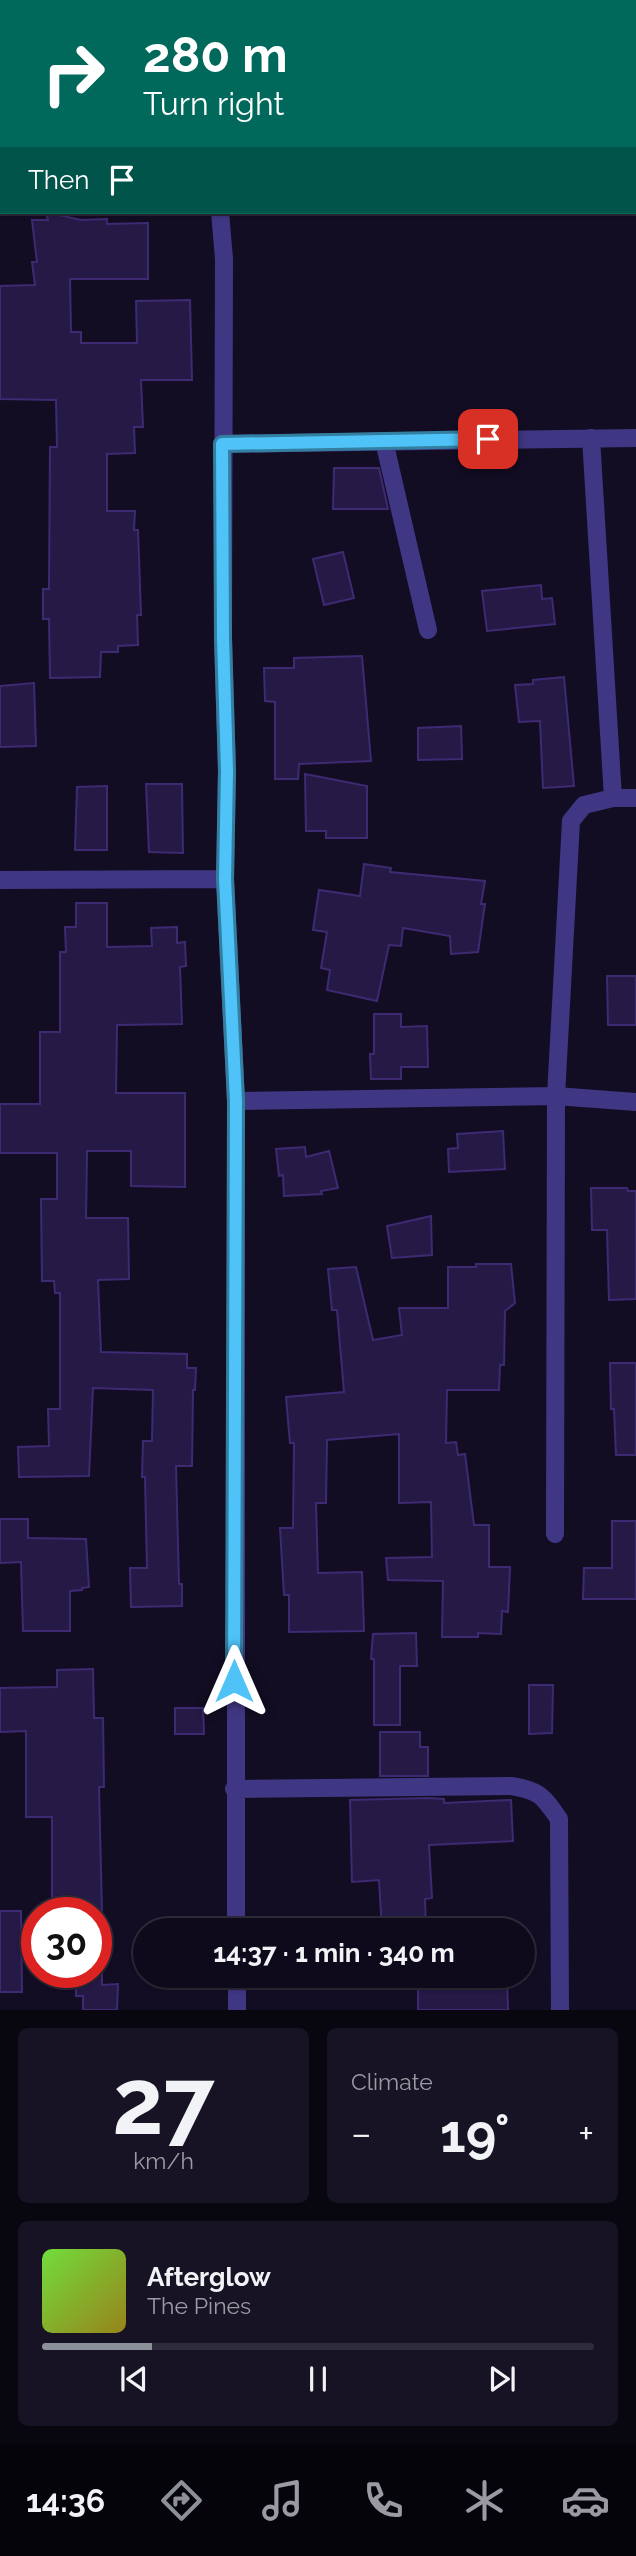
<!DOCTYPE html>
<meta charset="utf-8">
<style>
:root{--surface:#0e0a1b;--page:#171324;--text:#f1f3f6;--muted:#9b9aa3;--line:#2e2b3a;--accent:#8c9099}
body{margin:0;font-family:Raleway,sans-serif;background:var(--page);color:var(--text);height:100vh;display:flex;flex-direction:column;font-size:26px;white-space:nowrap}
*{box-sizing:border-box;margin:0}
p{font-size:23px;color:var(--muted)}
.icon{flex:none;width:38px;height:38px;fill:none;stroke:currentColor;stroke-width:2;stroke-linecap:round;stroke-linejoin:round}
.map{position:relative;height:2010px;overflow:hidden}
.sheet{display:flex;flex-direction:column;gap:18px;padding:18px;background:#08060f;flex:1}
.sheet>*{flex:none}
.banner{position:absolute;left:0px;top:0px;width:637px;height:214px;box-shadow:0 2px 5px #0004,0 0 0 2px var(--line);background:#00695c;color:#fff;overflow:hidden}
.speed{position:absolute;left:21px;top:1897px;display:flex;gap:14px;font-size:35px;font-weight:700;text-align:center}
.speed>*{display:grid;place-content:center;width:91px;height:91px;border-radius:50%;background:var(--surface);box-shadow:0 2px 5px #0004,0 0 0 2px var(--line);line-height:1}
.speed .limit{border:10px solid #d22;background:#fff;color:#111}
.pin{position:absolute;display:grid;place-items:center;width:60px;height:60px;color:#fff;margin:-30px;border-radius:14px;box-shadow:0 4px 10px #0006}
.me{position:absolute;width:77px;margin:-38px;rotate:0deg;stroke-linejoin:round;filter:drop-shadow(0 0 5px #0008)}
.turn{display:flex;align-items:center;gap:24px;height:147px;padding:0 28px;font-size:32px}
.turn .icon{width:91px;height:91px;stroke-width:2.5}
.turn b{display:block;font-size:49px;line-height:60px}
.then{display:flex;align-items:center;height:66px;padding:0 28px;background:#0003;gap:14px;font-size:26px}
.big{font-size:52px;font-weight:700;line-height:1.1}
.sheet .widget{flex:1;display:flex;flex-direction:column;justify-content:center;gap:10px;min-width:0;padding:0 24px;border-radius:10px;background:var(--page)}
.sheet .dial{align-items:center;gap:0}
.dial b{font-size:91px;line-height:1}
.song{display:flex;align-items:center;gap:21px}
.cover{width:84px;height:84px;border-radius:10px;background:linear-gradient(135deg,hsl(100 70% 55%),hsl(50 70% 35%))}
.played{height:7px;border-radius:4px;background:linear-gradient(90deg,var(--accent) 20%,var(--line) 20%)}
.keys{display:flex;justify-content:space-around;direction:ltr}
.heat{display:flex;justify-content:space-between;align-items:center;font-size:38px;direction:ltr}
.sheet .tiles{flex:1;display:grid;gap:18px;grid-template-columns:1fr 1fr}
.widget:last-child{grid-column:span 2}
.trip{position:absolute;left:133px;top:1918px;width:402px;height:70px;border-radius:35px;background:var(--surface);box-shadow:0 2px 5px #0004,0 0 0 2px var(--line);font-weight:700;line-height:70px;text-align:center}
.menu{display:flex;height:112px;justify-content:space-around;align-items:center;background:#06040b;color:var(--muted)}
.menu .icon{width:49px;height:49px}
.menu .on{color:var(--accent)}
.menu b{font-size:32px;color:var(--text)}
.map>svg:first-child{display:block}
</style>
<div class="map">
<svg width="636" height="2010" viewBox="0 0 636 2010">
<rect width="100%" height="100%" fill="#130d24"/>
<path fill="#251945" stroke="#3e2a72" stroke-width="2" d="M 46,212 L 81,220 L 107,219 L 107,224 L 148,223 L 148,279 L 70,279 L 71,332 L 81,332 L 81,343 L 137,343 L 136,301 L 190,300 L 192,380 L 141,380 L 143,427 L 134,427 L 135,453 L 107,454 L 107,511 L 135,511 L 134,530 L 138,530 L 141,615 L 137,615 L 138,645 L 118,646 L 118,652 L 101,652 L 100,677 L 50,678 L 49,619 L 43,619 L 43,589 L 49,589 L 50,447 L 57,447 L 56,400 L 0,399 L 0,286 L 35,285 L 32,262 L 37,262 L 32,220 L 48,220 Z
M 334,468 L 379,468 L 388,509 L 333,509 Z
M 343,552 L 354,598 L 324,605 L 313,559 Z
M 541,585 L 542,599 L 552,598 L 555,624 L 487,631 L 482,591 Z
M 362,656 L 371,761 L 299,764 L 298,779 L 275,779 L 275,702 L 265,701 L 264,668 L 294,668 L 294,658 Z
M 564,677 L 574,786 L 543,788 L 540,721 L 519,722 L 515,685 L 533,684 L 533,680 Z
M 34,683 L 36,746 L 0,747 L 0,686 Z
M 461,726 L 462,759 L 418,760 L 418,728 Z
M 305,774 L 367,786 L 367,838 L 326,838 L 326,831 L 306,831 Z
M 146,784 L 182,784 L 183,853 L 149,852 Z
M 107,786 L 107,850 L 75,850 L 77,787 Z
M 364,864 L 391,868 L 390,872 L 485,881 L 481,904 L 485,904 L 478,952 L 451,954 L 450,936 L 403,928 L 401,946 L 389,945 L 377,1001 L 327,990 L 330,970 L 321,968 L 327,932 L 313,930 L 319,890 L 360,896 Z
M 76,903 L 107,903 L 107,947 L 152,946 L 151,928 L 177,927 L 177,943 L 185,942 L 186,966 L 180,967 L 182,1024 L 117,1025 L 116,1093 L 185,1093 L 185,1187 L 131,1186 L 131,1151 L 87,1151 L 86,1218 L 128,1218 L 129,1279 L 98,1280 L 101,1352 L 187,1354 L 187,1368 L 196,1368 L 195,1390 L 193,1390 L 192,1466 L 176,1466 L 179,1584 L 182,1584 L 182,1606 L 131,1607 L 130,1568 L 147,1568 L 145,1477 L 142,1477 L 143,1441 L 152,1441 L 153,1390 L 93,1388 L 89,1476 L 19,1477 L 18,1447 L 49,1446 L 48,1409 L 60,1409 L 60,1293 L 55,1293 L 54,1281 L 42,1281 L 41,1199 L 57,1199 L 57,1153 L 0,1153 L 0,1104 L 40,1104 L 40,1032 L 60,1032 L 60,952 L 66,952 L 65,927 L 76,927 Z
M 607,976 L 636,976 L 636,1025 L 608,1025 Z
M 374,1014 L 401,1014 L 401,1027 L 427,1026 L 428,1067 L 401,1067 L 401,1079 L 371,1079 L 370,1054 L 374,1054 Z
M 503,1131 L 505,1169 L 449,1172 L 448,1149 L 458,1148 L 457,1134 Z
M 305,1147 L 306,1157 L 329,1151 L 338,1188 L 321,1191 L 322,1194 L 284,1196 L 283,1175 L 279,1176 L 276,1149 Z
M 591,1188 L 627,1188 L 628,1191 L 636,1191 L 636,1299 L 609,1300 L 607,1230 L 592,1230 Z
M 431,1216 L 432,1255 L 392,1258 L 387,1226 Z
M 476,1264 L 511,1264 L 515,1303 L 505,1311 L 504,1365 L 500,1365 L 499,1390 L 447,1390 L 446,1443 L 456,1442 L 458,1455 L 465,1454 L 474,1525 L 489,1525 L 489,1567 L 510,1567 L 508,1612 L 502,1611 L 501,1634 L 478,1633 L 478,1637 L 442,1637 L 443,1581 L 388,1580 L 386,1558 L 432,1557 L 431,1502 L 399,1503 L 399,1434 L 327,1440 L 326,1503 L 316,1503 L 318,1573 L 362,1572 L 364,1631 L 289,1632 L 289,1595 L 284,1595 L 280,1528 L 293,1528 L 294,1443 L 290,1443 L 286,1397 L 344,1392 L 337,1310 L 332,1310 L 328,1269 L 356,1267 L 373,1340 L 402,1335 L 399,1308 L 448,1308 L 448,1267 L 476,1267 Z
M 610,1363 L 636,1363 L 636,1455 L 616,1455 L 614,1409 L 611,1409 Z
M 0,1519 L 28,1519 L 28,1538 L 86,1539 L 89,1587 L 82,1588 L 82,1590 L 70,1591 L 70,1631 L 23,1631 L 21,1562 L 0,1563 Z
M 612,1521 L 636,1521 L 636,1599 L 583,1599 L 584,1568 L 612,1568 Z
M 416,1633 L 417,1666 L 400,1666 L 400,1725 L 374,1725 L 374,1659 L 371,1659 L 373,1634 Z
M 93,1669 L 94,1718 L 103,1718 L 104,1787 L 99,1787 L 102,1913 L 52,1913 L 52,1817 L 26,1817 L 26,1731 L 0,1732 L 0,1688 L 57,1687 L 57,1670 Z
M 529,1685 L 553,1685 L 552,1733 L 529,1734 Z
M 175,1708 L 203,1708 L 204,1734 L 175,1734 Z
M 380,1732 L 420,1732 L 420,1747 L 428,1747 L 428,1776 L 380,1776 Z
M 428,1798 L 444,1799 L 444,1803 L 511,1800 L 513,1841 L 429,1845 L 432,1898 L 425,1899 L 426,1928 L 382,1930 L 379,1880 L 352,1882 L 350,1800 Z
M 0,1911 L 21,1911 L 22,1992 L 0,1992 Z
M 76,1972 L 102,1972 L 102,1985 L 118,1984 L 117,2010 L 83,2010 L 83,1996 L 76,1996 Z
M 418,1976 L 507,1976 L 508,2010 L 418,2010 Z"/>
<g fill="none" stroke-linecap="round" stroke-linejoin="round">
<path stroke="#403784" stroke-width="18" d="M 179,0 L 179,2
M 630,0 L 636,0
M 220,212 L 224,259 L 223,638 L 227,771 L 225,879 L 236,1101 L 236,1930
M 384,441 L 428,630
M 222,444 L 636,438
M 613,798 L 636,798
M 0,880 L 225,879
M 236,1101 L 556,1096 L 636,1102
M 555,1534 L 556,1096 L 571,821 L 584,805 L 613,798 L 591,438
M 234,1789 L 511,1786 C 539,1790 543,1796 559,1819 L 560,2010
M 237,1976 L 237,2010"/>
</g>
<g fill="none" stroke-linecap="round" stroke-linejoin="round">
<g stroke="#337fa1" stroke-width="18">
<path id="route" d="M 234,1681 L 236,1101 L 225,879 L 227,771 L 223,638 L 222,444 L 488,439"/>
</g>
<use href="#route" stroke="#4fc3f7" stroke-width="12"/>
</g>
</svg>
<div class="speed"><div class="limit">30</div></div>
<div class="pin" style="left:488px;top:439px;background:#d93025"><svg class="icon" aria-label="arrive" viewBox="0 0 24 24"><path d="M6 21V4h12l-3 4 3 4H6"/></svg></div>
<svg class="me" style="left:234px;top:1681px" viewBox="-20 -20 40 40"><path d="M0-17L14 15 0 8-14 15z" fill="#4fc3f7" stroke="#fff" stroke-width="4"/></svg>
<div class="trip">14:37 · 1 min · 340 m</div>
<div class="banner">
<div class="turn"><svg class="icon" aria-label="right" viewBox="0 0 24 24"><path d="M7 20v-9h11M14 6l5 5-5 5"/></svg><div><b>280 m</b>Turn right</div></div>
<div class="then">Then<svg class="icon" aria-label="arrive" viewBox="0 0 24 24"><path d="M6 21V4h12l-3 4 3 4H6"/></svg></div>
</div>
</div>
<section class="sheet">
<div class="tiles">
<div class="widget dial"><b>27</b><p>km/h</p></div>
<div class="widget"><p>Climate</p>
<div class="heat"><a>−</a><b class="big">19°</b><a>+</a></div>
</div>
<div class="widget">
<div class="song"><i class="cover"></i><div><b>Afterglow</b><p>The Pines</p></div></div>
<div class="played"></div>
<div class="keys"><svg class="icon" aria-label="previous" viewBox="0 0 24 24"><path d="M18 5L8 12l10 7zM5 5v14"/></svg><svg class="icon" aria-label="pause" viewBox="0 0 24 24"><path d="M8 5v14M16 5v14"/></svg><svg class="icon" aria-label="next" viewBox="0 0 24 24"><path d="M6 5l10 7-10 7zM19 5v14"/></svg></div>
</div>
</div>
</section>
<nav class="menu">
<b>14:36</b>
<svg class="icon on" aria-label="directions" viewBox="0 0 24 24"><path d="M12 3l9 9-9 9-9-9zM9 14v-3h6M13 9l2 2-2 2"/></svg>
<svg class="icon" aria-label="music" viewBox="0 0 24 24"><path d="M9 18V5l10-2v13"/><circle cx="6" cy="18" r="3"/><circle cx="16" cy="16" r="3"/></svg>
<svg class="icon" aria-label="phone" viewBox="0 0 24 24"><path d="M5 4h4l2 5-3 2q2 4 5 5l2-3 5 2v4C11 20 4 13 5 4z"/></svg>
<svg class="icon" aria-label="climate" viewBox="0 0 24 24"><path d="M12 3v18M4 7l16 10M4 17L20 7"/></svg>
<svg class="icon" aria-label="car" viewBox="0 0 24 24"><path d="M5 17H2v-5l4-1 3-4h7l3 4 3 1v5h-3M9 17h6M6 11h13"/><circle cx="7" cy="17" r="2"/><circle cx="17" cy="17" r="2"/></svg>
</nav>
